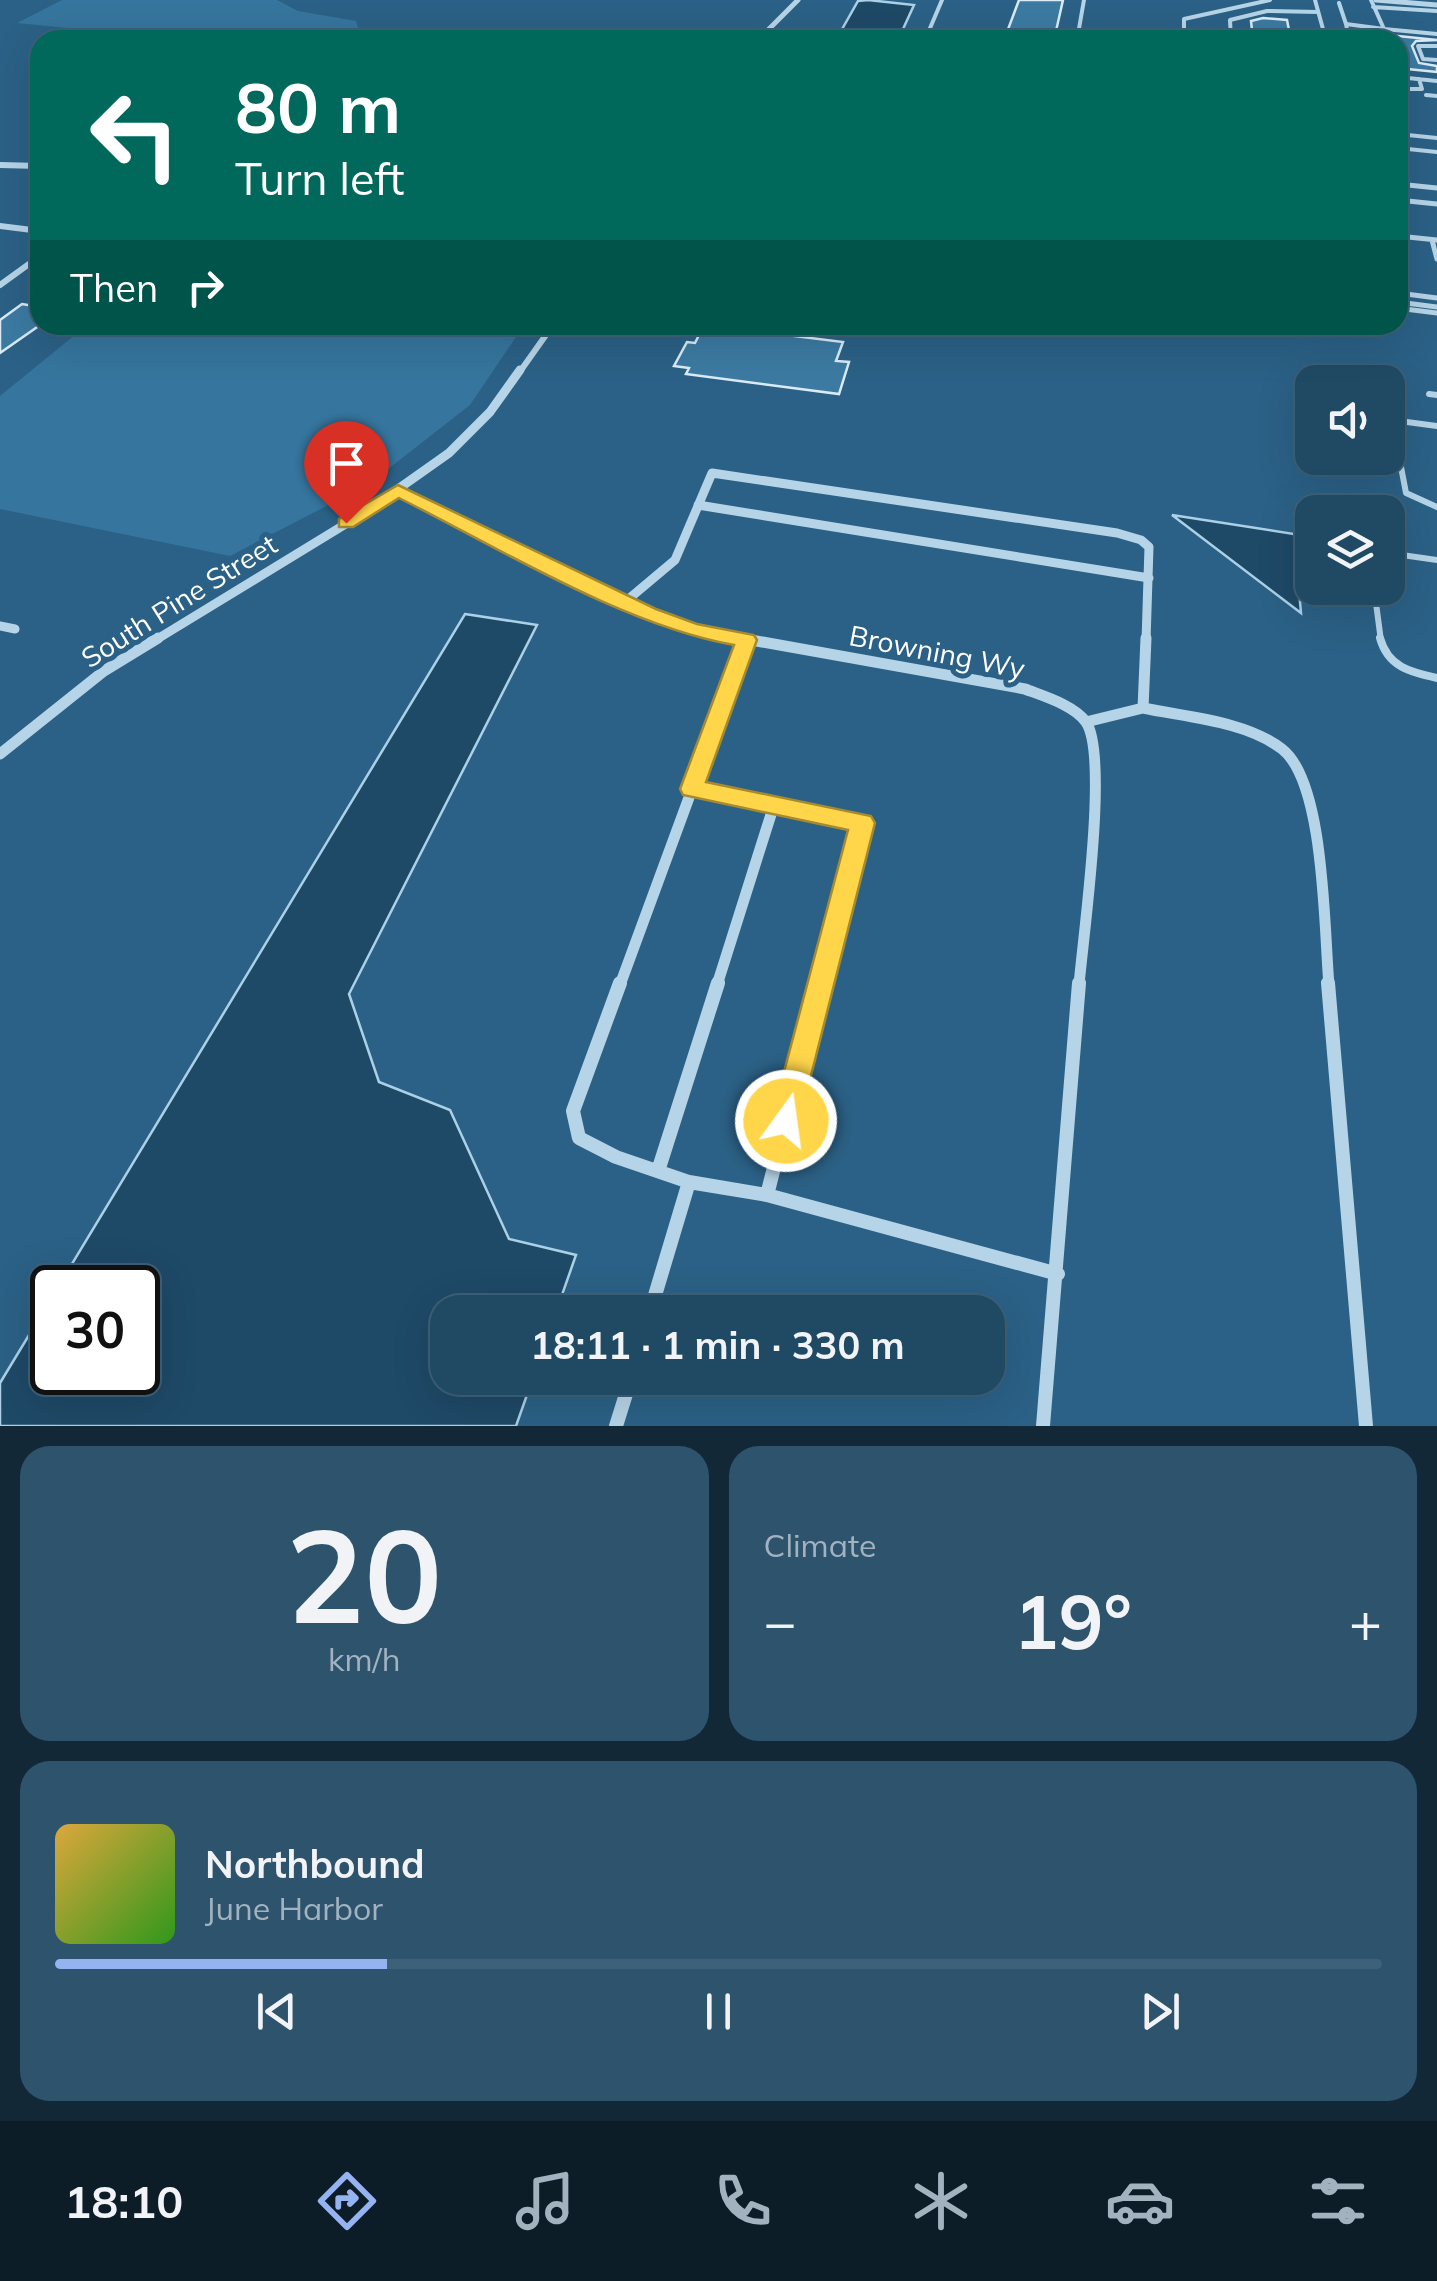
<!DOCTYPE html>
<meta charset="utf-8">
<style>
:root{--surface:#204964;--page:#2d536d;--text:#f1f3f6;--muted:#a2b2bf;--line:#3d6178;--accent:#95b2f1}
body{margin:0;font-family:Mulish,sans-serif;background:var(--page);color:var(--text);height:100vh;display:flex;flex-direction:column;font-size:38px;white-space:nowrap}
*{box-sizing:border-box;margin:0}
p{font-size:32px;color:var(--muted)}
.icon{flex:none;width:55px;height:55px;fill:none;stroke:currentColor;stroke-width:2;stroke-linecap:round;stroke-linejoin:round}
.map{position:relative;height:1426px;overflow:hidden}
.panel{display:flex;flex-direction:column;gap:20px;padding:20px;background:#122837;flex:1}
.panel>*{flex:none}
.guide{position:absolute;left:30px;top:30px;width:1378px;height:305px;border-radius:30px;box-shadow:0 10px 40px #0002,0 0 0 2px var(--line);background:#00695c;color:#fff;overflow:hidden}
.tools{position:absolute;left:1295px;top:365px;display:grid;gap:20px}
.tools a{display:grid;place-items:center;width:110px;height:110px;border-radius:20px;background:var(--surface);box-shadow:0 10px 40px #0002,0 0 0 2px var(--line);font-size:50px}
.speed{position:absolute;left:30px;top:1265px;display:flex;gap:20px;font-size:50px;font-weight:700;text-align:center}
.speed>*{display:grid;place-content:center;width:130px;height:130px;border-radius:50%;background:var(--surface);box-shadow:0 10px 40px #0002,0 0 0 2px var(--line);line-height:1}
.speed .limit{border:5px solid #111;border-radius:15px;background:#fff;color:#111}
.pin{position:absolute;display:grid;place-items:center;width:85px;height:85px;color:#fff;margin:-102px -42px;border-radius:50% 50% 50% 0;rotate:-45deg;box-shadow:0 0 10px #0007}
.pin .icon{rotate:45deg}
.me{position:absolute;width:110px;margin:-55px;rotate:14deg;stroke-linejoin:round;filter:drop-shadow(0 0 8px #0008)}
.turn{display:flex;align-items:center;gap:35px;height:210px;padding:0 40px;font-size:45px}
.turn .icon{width:130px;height:130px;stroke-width:2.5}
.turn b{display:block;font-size:70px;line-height:85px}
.then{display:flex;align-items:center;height:95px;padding:0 40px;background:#0003;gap:20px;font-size:38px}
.big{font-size:75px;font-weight:700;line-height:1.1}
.panel .tile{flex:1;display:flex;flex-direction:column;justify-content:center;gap:15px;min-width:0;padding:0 35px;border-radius:30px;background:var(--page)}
.panel .dial{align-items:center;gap:0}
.dial b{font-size:130px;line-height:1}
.song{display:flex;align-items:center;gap:30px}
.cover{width:120px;height:120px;border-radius:15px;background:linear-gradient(135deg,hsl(40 70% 55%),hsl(110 70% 35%))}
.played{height:10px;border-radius:5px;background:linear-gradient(90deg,var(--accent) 25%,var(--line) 25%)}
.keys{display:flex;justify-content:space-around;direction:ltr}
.heat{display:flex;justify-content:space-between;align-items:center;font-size:55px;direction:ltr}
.panel .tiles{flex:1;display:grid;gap:20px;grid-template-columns:1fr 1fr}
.tile:last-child{grid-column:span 2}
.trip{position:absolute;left:430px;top:1295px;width:575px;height:100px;border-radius:30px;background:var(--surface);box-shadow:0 10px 40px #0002,0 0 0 2px var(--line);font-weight:700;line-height:100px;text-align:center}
.tabs{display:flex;height:160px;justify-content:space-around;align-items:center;background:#0d1d28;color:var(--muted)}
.tabs .icon{width:70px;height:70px}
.tabs .active{color:var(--accent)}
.tabs b{font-size:45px;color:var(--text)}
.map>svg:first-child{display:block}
</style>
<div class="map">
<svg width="1437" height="1426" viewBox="0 0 1437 1426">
<rect width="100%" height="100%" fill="#2b6186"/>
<path fill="#36759d" d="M 62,0 L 277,0 L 298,11 L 356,21 L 361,37 L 379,40 L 190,40 L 17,23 Z
M 87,325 L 524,325 L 470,405 L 369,484 L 230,556 L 0,509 L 0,396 Z"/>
<path fill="#1e4967" stroke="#abd1e7" stroke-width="2.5" d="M 868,0 L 914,5 L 898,40 L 836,40 L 858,1 Z
M 1172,515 L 1294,534 L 1301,613 Z
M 465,614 L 537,625 L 349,994 L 379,1082 L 450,1110 L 509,1239 L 576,1255 L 556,1312 L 448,1312 L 448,1378 L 533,1378 L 516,1426 L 0,1426 L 0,1383 L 52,1297 L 52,1372 L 138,1372 L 138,1288 L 58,1287 Z"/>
<path fill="#3c7aa2" stroke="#d9ebf6" stroke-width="2.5" d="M 1019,0 L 1063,0 L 1054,40 L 1004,40 Z
M 1263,18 L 1287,20 L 1291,40 L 1253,40 L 1251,21 Z
M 1398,36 L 1437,40 L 1416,41 L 1412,46 L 1419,63 L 1437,66 L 1437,72 L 1398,68 Z
M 22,304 L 40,307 L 40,325 L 0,353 L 0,320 Z
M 704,325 L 843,342 L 836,361 L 849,362 L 839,394 L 686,374 L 689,368 L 674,366 L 687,342 L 695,343 Z"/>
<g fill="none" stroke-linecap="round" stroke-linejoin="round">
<path stroke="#b6d4e7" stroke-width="4" d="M 1315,0 L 1326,40
M 1371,0 L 1384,29 L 1437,34
M 1339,3 L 1346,24 L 1384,29
M 1373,7 L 1437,11
M 1346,24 L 1349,40
M 925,40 L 942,0
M 1077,40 L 1084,0
M 1184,40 L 1184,19 L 1270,0
M 1231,40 L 1230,20 L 1267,11 L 1318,12
M 1437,46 L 1418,46 L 1423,59 L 1437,60
M 1398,77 L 1437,81
M 1398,89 L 1422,89 L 1419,79
M 1426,95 L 1437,96
M 1398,134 L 1437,138
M 1398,148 L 1437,152"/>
<path stroke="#b6d4e7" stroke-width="5" d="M 1398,184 L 1437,188
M 1398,200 L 1437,204
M 1398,236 L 1437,240
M 1432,240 L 1437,259
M 1398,293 L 1437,298
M 1398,302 L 1437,307
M 1405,309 L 1437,313"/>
<path stroke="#b6d4e7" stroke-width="6" d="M 1429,394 L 1437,395
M 1437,426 L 1392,420 L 1406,493 L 1437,507
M 1388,553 L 1437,560
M 1374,588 L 1381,641"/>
<path stroke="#b6d4e7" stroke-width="8" d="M 1380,638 C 1388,667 1410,672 1437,678"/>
<path stroke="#b6d4e7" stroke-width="5" d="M 1376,0 L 1437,5
M 758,40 L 798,0"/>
<path stroke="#b6d4e7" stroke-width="6" d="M 0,165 L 40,166
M 0,226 L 40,231
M 0,285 L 40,256
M 813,325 L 820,325
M 519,373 L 553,325"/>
<path stroke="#b6d4e7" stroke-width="9" d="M 398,490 L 648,614 L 694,630 L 754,641
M 698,505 L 1149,578
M 625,602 L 675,560 L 712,473 L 1117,533 L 1141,540 L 1149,547 L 1146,641
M 0,626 L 15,629
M 154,641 L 367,511 L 449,453 L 490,412 L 520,370"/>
<path stroke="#b6d4e7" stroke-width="11" d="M 740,638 L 1025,689 C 1043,696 1074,705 1086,722 C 1109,756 1083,937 1079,985
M 1143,708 C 1186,717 1246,721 1282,749 C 1325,782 1324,930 1329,985
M 1086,722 L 1143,708 L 1146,638
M 0,754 L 104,671 L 158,638
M 692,789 L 862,823 L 821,985
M 620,985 L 747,640
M 717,985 L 774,805"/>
<path stroke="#b6d4e7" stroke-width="14" d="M 620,983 L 573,1111 L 579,1138 L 616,1157 L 689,1182
M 1328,983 L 1366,1426
M 658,1171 L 718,983
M 767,1195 L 821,983
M 650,1312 L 689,1182 L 767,1195 L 1058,1274
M 616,1426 L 631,1378
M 1043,1426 L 1079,983"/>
</g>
<path fill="#ffd54a" stroke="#a68a30" stroke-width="2.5" d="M 398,485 L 656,609 L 697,624 L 754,635 L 757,640 L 706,782 L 871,816 L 875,823 L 797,1131 L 786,1135 L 775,1131 L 771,1121 L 848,830 L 683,795 L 680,789 L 734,645 C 623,625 501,549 399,498 L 353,527 L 339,527 L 339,519 Z"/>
<g text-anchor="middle" stroke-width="10" stroke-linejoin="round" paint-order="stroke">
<g font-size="28" fill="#fff" stroke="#2b6186">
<text transform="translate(179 601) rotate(-32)" y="10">South Pine Street</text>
<text transform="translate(937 652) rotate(11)" y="10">Browning Wy</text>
</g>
</g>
</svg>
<div class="tools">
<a><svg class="icon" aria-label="sound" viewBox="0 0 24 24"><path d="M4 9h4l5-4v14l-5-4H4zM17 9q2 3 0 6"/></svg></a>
<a><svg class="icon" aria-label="layers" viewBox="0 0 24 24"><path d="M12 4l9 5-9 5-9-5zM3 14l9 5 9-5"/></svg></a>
</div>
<div class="speed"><div class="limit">30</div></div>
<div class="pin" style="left:346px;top:523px;background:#d93025"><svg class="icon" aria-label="arrive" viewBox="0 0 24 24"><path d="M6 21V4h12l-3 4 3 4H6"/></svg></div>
<svg class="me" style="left:786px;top:1121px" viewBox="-20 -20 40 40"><circle r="17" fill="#ffd54a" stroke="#fff" stroke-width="3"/><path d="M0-11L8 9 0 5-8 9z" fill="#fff"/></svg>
<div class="trip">18:11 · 1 min · 330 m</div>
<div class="guide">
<div class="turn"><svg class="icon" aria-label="left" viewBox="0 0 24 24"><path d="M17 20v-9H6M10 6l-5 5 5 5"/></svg><div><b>80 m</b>Turn left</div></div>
<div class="then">Then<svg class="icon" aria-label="right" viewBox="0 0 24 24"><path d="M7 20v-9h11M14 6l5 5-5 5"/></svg></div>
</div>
</div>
<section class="panel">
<div class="tiles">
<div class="tile dial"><b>20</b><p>km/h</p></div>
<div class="tile"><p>Climate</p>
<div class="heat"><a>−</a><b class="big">19°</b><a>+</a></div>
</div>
<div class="tile">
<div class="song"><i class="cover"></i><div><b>Northbound</b><p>June Harbor</p></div></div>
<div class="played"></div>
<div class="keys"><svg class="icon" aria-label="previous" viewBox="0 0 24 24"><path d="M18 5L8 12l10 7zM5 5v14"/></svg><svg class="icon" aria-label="pause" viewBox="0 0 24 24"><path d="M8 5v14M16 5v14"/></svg><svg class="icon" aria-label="next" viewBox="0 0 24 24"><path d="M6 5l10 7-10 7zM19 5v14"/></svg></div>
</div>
</div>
</section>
<nav class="tabs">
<b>18:10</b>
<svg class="icon active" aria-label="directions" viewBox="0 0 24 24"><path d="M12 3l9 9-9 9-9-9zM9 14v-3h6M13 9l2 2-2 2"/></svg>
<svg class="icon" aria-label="music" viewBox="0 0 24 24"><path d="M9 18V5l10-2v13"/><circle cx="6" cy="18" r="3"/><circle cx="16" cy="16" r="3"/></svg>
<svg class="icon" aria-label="phone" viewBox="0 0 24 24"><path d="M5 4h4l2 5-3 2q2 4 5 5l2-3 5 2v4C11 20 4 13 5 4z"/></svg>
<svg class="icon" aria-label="climate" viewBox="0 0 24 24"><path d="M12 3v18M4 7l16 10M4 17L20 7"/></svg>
<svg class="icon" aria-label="car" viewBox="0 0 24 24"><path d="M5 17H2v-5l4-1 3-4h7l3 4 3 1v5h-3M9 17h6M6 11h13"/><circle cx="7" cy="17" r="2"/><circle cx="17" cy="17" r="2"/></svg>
<svg class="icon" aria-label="filters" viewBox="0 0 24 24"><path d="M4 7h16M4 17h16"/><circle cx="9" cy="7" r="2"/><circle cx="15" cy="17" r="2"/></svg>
</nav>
